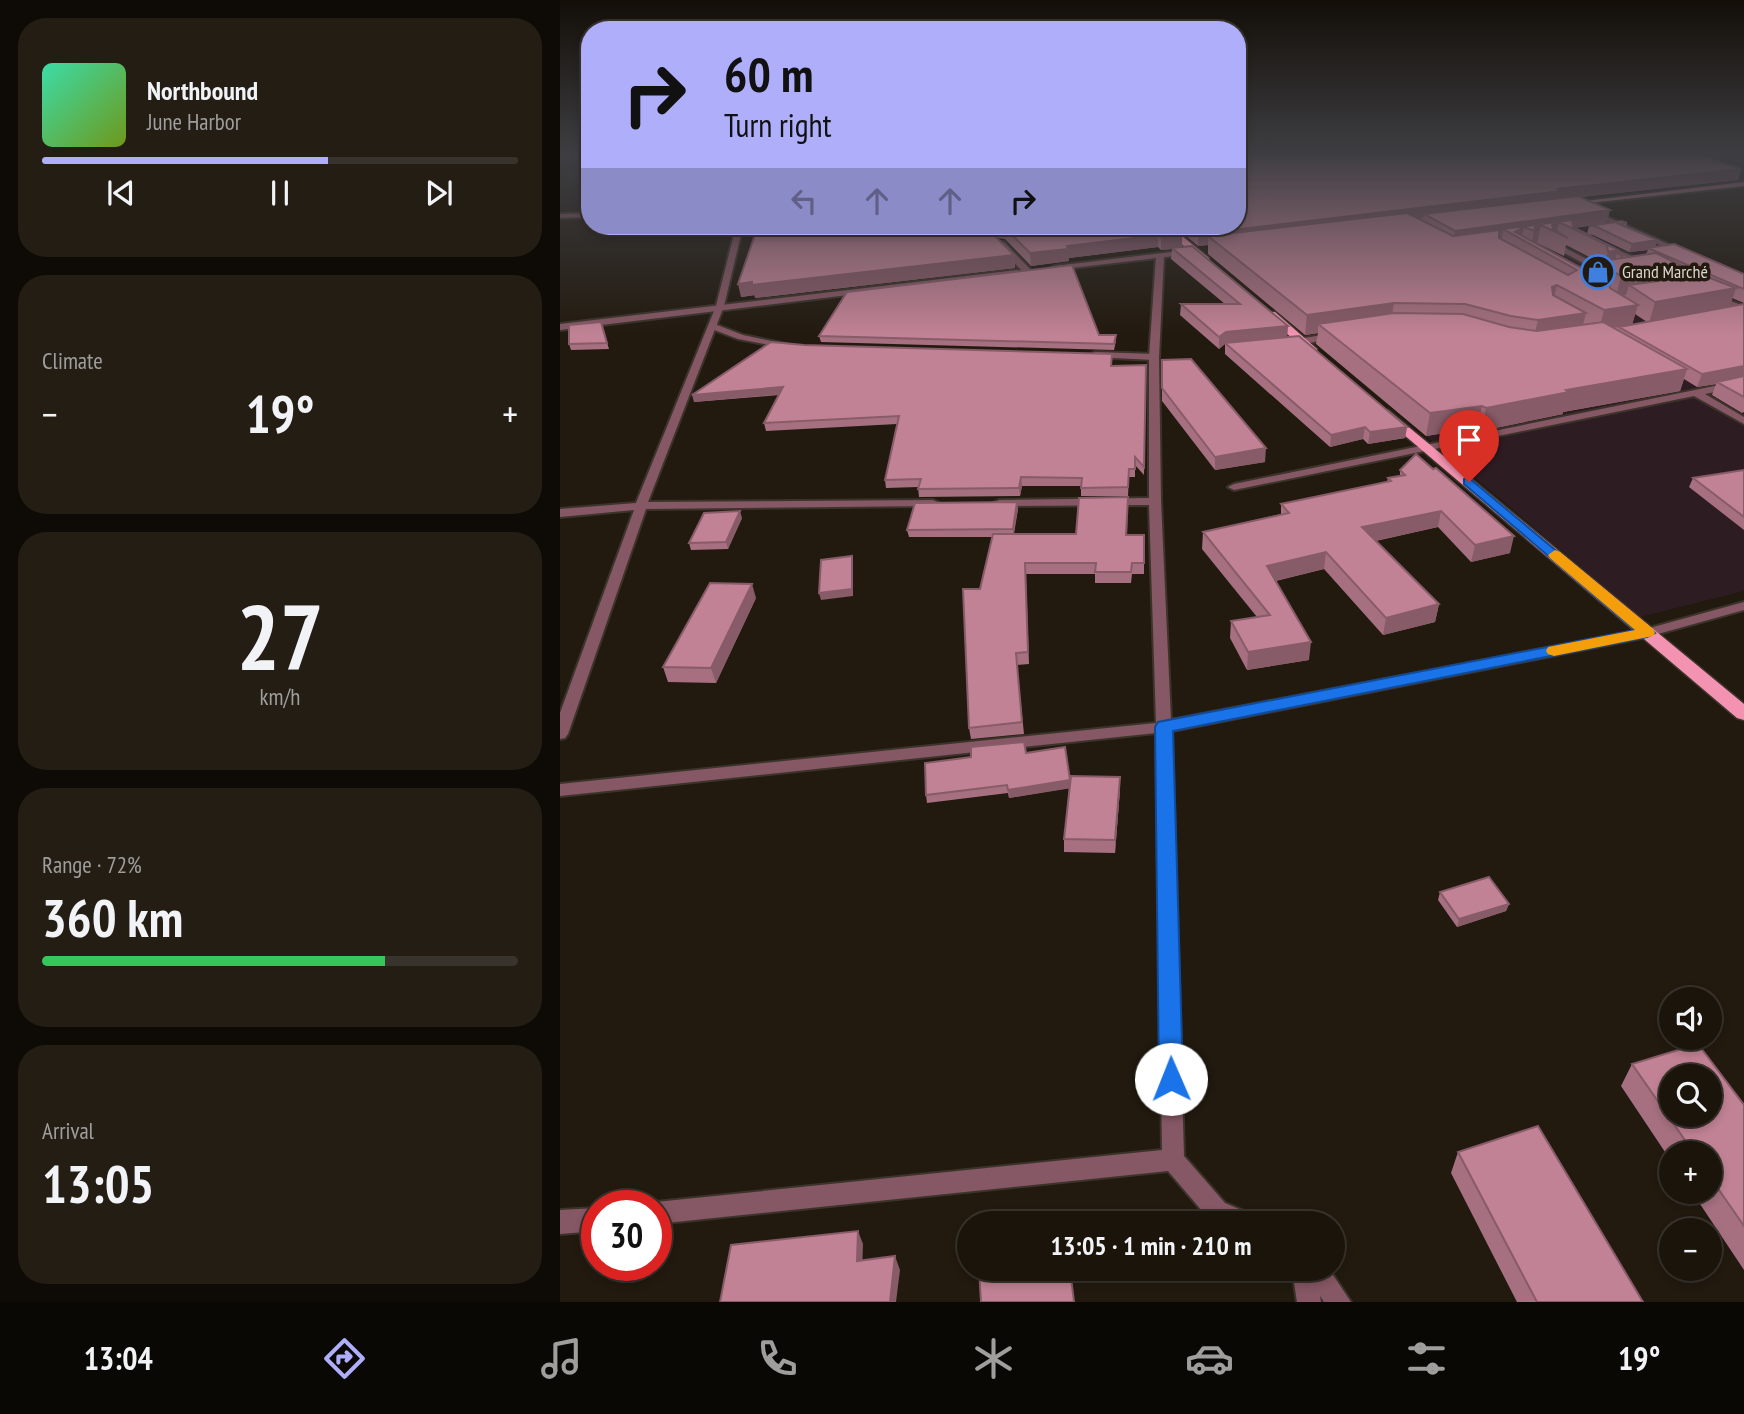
<!DOCTYPE html>
<meta charset="utf-8">
<style>
:root{--surface:#1a140b;--page:#231d14;--text:#f1f3f6;--muted:#9f9e9d;--line:#38332c;--accent:#aeaefa}
body{margin:0;font-family:"PT Sans Narrow",sans-serif;background:var(--page);color:var(--text);height:100vh;display:flex;flex-direction:column;font-size:26px;white-space:nowrap}
*{box-sizing:border-box;margin:0}
p{font-size:23px;color:var(--muted)}
.icon{flex:none;width:38px;height:38px;fill:none;stroke:currentColor;stroke-width:2;stroke-linecap:round;stroke-linejoin:round}
.map{position:relative;flex:1;overflow:hidden}
.details{display:flex;flex-direction:column;gap:18px;padding:18px;background:#0e0b06;width:560px}
.details>*{flex:none}
.hud{position:absolute;left:21px;top:21px;width:665px;height:214px;border-radius:28px;box-shadow:0 4px 10px #0003,0 0 0 2px var(--line);background:#aeaefa;color:#111;overflow:hidden}
.fabs{position:absolute;left:1099px;top:987px;display:grid;gap:14px}
.fabs a{display:grid;place-items:center;width:63px;height:63px;border-radius:50%;background:var(--surface);box-shadow:0 4px 10px #0003,0 0 0 2px var(--line);font-size:35px}
.speed{position:absolute;left:21px;top:1190px;display:flex;gap:14px;font-size:35px;font-weight:700;text-align:center}
.speed>*{display:grid;place-content:center;width:91px;height:91px;border-radius:50%;background:var(--surface);box-shadow:0 4px 10px #0003,0 0 0 2px var(--line);line-height:1}
.speed .limit{border:10px solid #d22;background:#fff;color:#111}
.pin{position:absolute;display:grid;place-items:center;width:60px;height:60px;color:#fff;margin:-72px -30px;border-radius:50% 50% 50% 0;rotate:-45deg;box-shadow:0 0 7px #0007}
.pin .icon{rotate:45deg}
.me{position:absolute;width:77px;margin:-38px;rotate:359deg;stroke-linejoin:round;filter:drop-shadow(0 0 5px #0008)}
.turn{display:flex;align-items:center;gap:24px;height:147px;padding:0 28px;font-size:32px}
.turn .icon{width:91px;height:91px;stroke-width:2.5}
.turn b{display:block;font-size:49px;line-height:60px}
.lanes{display:flex;align-items:center;height:66px;padding:0 28px;background:#0003;justify-content:center;gap:35px;direction:ltr}
.lanes .off{opacity:.35}
.big{font-size:52px;font-weight:700;line-height:1.1}
.details .widget{flex:1;display:flex;flex-direction:column;justify-content:center;gap:10px;min-width:0;padding:0 24px;border-radius:28px;background:var(--page)}
.details .dial{align-items:center;gap:0}
.dial b{font-size:91px;line-height:1}
.song{display:flex;align-items:center;gap:21px}
.cover{width:84px;height:84px;border-radius:10px;background:linear-gradient(135deg,hsl(160 70% 55%),hsl(80 70% 35%))}
.played{height:7px;border-radius:4px;background:linear-gradient(90deg,var(--accent) 60%,var(--line) 60%)}
.keys{display:flex;justify-content:space-around;direction:ltr}
.heat{display:flex;justify-content:space-between;align-items:center;font-size:38px;direction:ltr}
.charge{height:10px;border-radius:5px;background:linear-gradient(90deg,#34c759 72%,var(--line) 0)}
.trip{position:absolute;left:397px;top:1211px;width:388px;height:70px;border-radius:35px;background:var(--surface);box-shadow:0 4px 10px #0003,0 0 0 2px var(--line);font-weight:700;line-height:70px;text-align:center}
.dock{display:flex;height:112px;justify-content:space-around;align-items:center;background:#0a0804;color:var(--muted)}
.dock .icon{width:49px;height:49px}
.dock .on{color:var(--accent)}
.dock b{font-size:32px;color:var(--text)}
main{display:flex;flex:1;min-height:0}
.map>svg:first-child{display:block}
</style>
<main>
<section class="details">
<div class="widget">
<div class="song"><i class="cover"></i><div><b>Northbound</b><p>June Harbor</p></div></div>
<div class="played"></div>
<div class="keys"><svg class="icon" aria-label="previous" viewBox="0 0 24 24"><path d="M18 5L8 12l10 7zM5 5v14"/></svg><svg class="icon" aria-label="pause" viewBox="0 0 24 24"><path d="M8 5v14M16 5v14"/></svg><svg class="icon" aria-label="next" viewBox="0 0 24 24"><path d="M6 5l10 7-10 7zM19 5v14"/></svg></div>
</div>
<div class="widget"><p>Climate</p>
<div class="heat"><a>−</a><b class="big">19°</b><a>+</a></div>
</div>
<div class="widget dial"><b>27</b><p>km/h</p></div>
<div class="widget"><p>Range · 72%</p><b class="big">360 km</b><div class="charge"></div></div>
<div class="widget"><p>Arrival</p><b class="big">13:05</b></div>
</section>
<div class="map">
<svg width="1184" height="1302" viewBox="0 0 1184 1302">
<rect width="100%" height="100%" fill="#221a0f"/>
<path fill="#2e1c23" d="M 1113,154 L 1184,180 L 1184,182 L 1003,202 L 1184,283 L 1184,591 L 1080,617 L 763,349 L 628,226 L 677,226 Z"/>
<g fill="none" stroke-linecap="round" stroke-linejoin="round">
<g stroke="#3c342a" stroke-width="4">
<path id="service" d="M 438,242 L 444,242 L 470,269 L 470,273 L 464,273 L 438,246 Z
M 994,242 L 1038,265 L 1053,263 L 1057,265 L 1038,270 L 1004,274 L 1004,270 L 1029,266 L 991,246 L 990,244 Z
M 1040,242 L 1088,263 L 1089,265 L 1082,267 L 1037,246 L 1036,244 Z
M 1152,294 L 1184,306 L 1184,312 L 1149,299 L 1149,295 Z
M 152,323 L 183,335 L 231,345 L 226,348 L 178,339 L 149,328 L 149,324 Z
M 776,333 L 781,336 L 779,338 L 730,346 L 725,343 L 730,340 Z
M 536,352 L 594,354 L 599,357 L 594,360 L 533,357 L 533,353 Z"/>
</g>
<g stroke="#3c342a" stroke-width="4">
<path id="minor" d="M 0,154 L 30,154 L 30,157 L 0,158 Z
M 1030,211 L 1034,211 L 1126,252 L 1119,254 L 1030,213 Z
M 30,213 L 30,217 L 0,218 L 0,214 Z
M 176,226 L 183,226 L 164,306 L 88,502 L 373,500 L 379,503 L 373,506 L 86,509 L 8,734 L 5,738 L 0,739 L 0,713 L 74,510 L 0,517 L 0,509 L 76,503 L 156,306 Z
M 600,254 L 604,256 L 599,357 L 601,501 L 611,720 L 1086,629 L 1184,602 L 1184,610 L 1087,637 L 612,731 L 624,1156 L 665,1203 L 693,1215 L 696,1223 L 659,1223 L 649,1219 L 608,1171 L 96,1224 L 96,1206 L 88,1206 L 96,1202 L 602,1150 L 596,733 L 0,796 L 0,784 L 596,723 L 589,505 L 439,506 L 433,503 L 439,500 L 589,498 L 589,357 L 596,256 Z
M 1184,380 L 1184,386 L 1145,394 L 1184,417 L 1184,424 L 1134,396 L 674,490 L 668,487 L 674,484 Z
M 37,1208 L 37,1231 L 0,1234 L 0,1210 Z
M 732,1269 L 769,1269 L 791,1302 L 764,1302 L 760,1296 L 761,1302 L 737,1302 Z"/>
</g>
<g stroke="#3c342a" stroke-width="4">
<path id="tertiary" d="M 628,250 L 632,252 L 631,254 L 495,270 L 491,268 L 495,266 Z
M 457,270 L 461,272 L 460,274 L 0,330 L 0,324 Z"/>
</g>
<g stroke="#3c342a" stroke-width="4">
<path id="secondary" d="M 1184,182 L 1184,186 L 1011,205 L 1008,203 Z"/>
</g>
<g stroke="#3c342a" stroke-width="3">
<path id="primary" d="M 600,226 L 610,226 L 649,258 L 649,262 L 643,262 Z
M 707,312 L 715,312 L 757,349 L 757,353 L 749,353 L 707,316 Z
M 828,410 L 1184,704 L 1184,720 L 1177,718 L 823,417 L 822,414 Z"/>
</g>
<use href="#service" fill="#865765" fill-rule="evenodd"/>
<use href="#minor" fill="#865765" fill-rule="evenodd"/>
<use href="#tertiary" fill="#865765" fill-rule="evenodd"/>
<use href="#secondary" fill="#c37990" fill-rule="evenodd"/>
<use href="#primary" fill="#f393b1" fill-rule="evenodd"/>
</g>
<path fill="#a67080" fill-rule="evenodd" d="M 1181,169 L 1178,180 L 1021,197 L 1047,223 L 1067,223 L 1066,227 L 1097,240 L 1095,247 L 1184,274 L 1184,303 L 1172,298 L 1169,307 L 1184,304 L 1184,412 L 1182,413 L 1152,395 L 1156,384 L 1137,387 L 1124,379 L 1120,391 L 1003,412 L 1003,414 L 921,431 L 917,428 L 866,436 L 756,344 L 758,333 L 745,335 L 648,254 L 648,245 L 638,246 L 614,226 L 677,226 ZM 1029,226 L 1027,234 L 1033,235 L 1069,252 L 1088,250 L 1086,254 L 1068,257 L 1057,252 L 1058,250 L 1014,228 ZM 976,243 L 977,243 L 1004,256 L 1006,245 L 1039,262 L 1035,262 L 1032,274 ZM 1075,314 L 1087,322 L 1072,325 Z
M 198,226 L 610,226 L 622,236 L 622,247 L 728,326 L 727,337 L 847,427 L 845,438 L 808,444 L 803,439 L 770,447 L 665,354 L 665,344 L 659,349 L 620,315 L 621,304 L 665,304 L 611,259 L 612,249 L 601,250 L 598,247 L 509,258 L 509,261 L 471,266 L 445,239 L 438,238 L 454,255 L 455,268 L 195,298 L 195,295 L 181,297 Z
M 41,322 L 49,349 L 11,350 L 9,344 Z
M 539,335 L 556,341 L 554,350 L 261,342 L 259,336 Z
M 244,345 L 552,354 L 552,365 L 586,365 L 584,475 L 575,465 L 575,477 L 569,477 L 568,496 L 521,496 L 521,486 L 462,486 L 460,496 L 359,497 L 358,487 L 326,488 L 325,480 L 337,424 L 206,431 L 204,423 L 219,395 L 134,402 Z
M 602,360 L 705,462 L 655,470 L 602,401 Z
M 840,470 L 950,553 L 911,562 L 878,527 L 816,541 L 879,604 L 875,622 L 823,635 L 764,569 L 716,581 L 749,660 L 687,670 L 670,638 L 671,621 L 697,617 L 642,549 L 643,532 L 721,514 L 721,504 L 827,482 L 828,478 L 840,476 Z
M 1184,470 L 1184,530 L 1129,487 L 1133,478 Z
M 568,497 L 567,535 L 584,535 L 584,574 L 572,574 L 571,583 L 535,583 L 535,574 L 466,574 L 469,664 L 457,665 L 464,734 L 411,739 L 409,728 L 420,589 L 432,537 L 349,537 L 347,530 L 458,509 L 454,534 L 516,534 Z
M 182,518 L 168,549 L 131,550 L 129,543 Z
M 196,598 L 156,683 L 108,682 L 103,667 Z
M 466,753 L 511,778 L 560,777 L 560,789 L 555,853 L 504,852 L 504,839 L 509,788 L 449,798 L 448,793 L 367,803 L 366,795 L 411,757 Z
M 880,892 L 949,904 L 946,911 L 897,927 L 878,900 Z
M 1072,1064 L 1184,1105 L 1184,1270 L 1132,1192 L 1150,1192 L 1150,1153 L 1111,1153 L 1111,1161 L 1061,1086 Z
M 898,1152 L 1083,1302 L 957,1302 L 891,1173 Z"/>
<path fill="#875b68" d="M 1181,169 L 1178,180 L 864,214 L 863,218 L 658,244 L 648,236 L 648,245 L 638,246 L 638,234 L 997,189 Z
M 1050,210 L 1047,223 L 1012,228 L 999,222 L 997,232 L 981,225 L 977,243 L 971,245 L 974,231 L 964,227 L 961,239 L 943,229 L 942,238 L 893,245 L 895,231 Z
M 598,235 L 598,247 L 509,258 L 509,261 L 471,266 L 470,253 L 507,246 Z
M 622,236 L 622,248 L 601,250 L 601,238 Z
M 1097,240 L 1095,249 L 1088,248 L 1088,250 L 1069,252 L 1072,244 Z
M 1058,250 L 1053,269 L 1044,267 L 1048,252 Z
M 454,255 L 455,268 L 195,298 L 192,285 Z
M 1126,268 L 1119,288 L 1069,285 L 1066,295 L 1056,296 L 1061,276 Z
M 192,282 L 195,295 L 181,297 L 178,284 Z
M 997,285 L 992,305 L 992,287 Z
M 1176,288 L 1169,309 L 1089,323 L 1095,302 Z
M 834,303 L 831,322 L 758,324 L 758,333 L 745,335 L 747,315 Z
M 1078,305 L 1072,325 L 1039,330 L 1044,310 Z
M 1026,313 L 1021,333 L 973,340 L 978,320 Z
M 728,326 L 727,337 L 666,343 L 659,349 L 659,337 L 666,332 Z
M 1184,366 L 1184,378 L 1157,382 L 1156,384 L 1137,387 L 1142,374 Z
M 1127,369 L 1120,391 L 1003,412 L 1003,414 L 921,431 L 926,408 L 1006,390 Z
M 223,387 L 225,394 L 134,402 L 132,395 Z
M 922,406 L 917,428 L 866,436 L 870,413 Z
M 805,427 L 803,439 L 770,447 L 771,435 Z
M 847,427 L 845,438 L 808,444 L 810,432 Z
M 706,448 L 705,462 L 655,470 L 655,457 Z
M 461,477 L 462,486 L 460,496 L 459,488 Z
M 457,502 L 458,509 L 453,536 L 453,529 Z
M 180,511 L 182,518 L 168,549 L 166,542 Z
M 881,511 L 878,527 L 800,544 L 802,527 Z
M 954,536 L 950,553 L 911,562 L 915,545 Z
M 766,552 L 764,569 L 706,583 L 707,566 Z
M 292,556 L 293,563 L 293,596 L 261,600 L 259,593 Z
M 192,584 L 196,598 L 156,683 L 151,668 Z
M 879,604 L 875,622 L 823,635 L 826,618 Z
M 751,642 L 749,660 L 687,670 L 688,652 Z
M 560,777 L 560,789 L 555,853 L 555,840 Z
M 511,780 L 512,788 L 449,798 L 448,790 Z
M 949,904 L 946,911 L 897,927 L 899,919 Z
M 298,1231 L 303,1244 L 302,1274 L 297,1261 Z
M 335,1256 L 340,1270 L 336,1302 L 330,1302 Z"/>
<path fill="#c18295" stroke="#875b68" stroke-width="2" fill-rule="evenodd" d="M 677,154 L 1137,154 L 1181,169 L 997,189 L 1002,191 L 638,234 L 628,226 L 677,226 Z
M 1018,196 L 1050,210 L 895,231 L 864,214 Z
M 847,213 L 893,236 L 939,230 L 939,238 L 1008,275 L 1017,270 L 943,229 L 1012,220 L 1013,227 L 1058,250 L 1048,252 L 1047,245 L 999,222 L 992,225 L 993,229 L 1008,238 L 981,225 L 975,227 L 974,231 L 964,227 L 955,232 L 1049,283 L 1050,288 L 1078,305 L 1044,310 L 997,285 L 992,287 L 993,295 L 1026,313 L 978,320 L 951,316 L 905,304 L 834,303 L 747,315 L 648,236 Z
M 1062,221 L 1067,223 L 1059,224 L 1097,240 L 1072,244 L 1035,226 L 1029,226 Z
M 198,226 L 610,226 L 622,236 L 601,238 L 598,235 L 507,246 L 508,249 L 470,253 L 444,227 L 436,227 L 434,235 L 454,255 L 192,285 L 192,282 L 178,284 Z
M 1114,244 L 1184,274 L 1184,289 L 1088,248 Z
M 632,246 L 728,326 L 666,332 L 659,337 L 621,304 L 680,304 L 612,248 Z
M 1057,252 L 1068,257 L 1064,258 L 1057,253 Z
M 1096,253 L 1126,268 L 1061,276 L 1035,262 Z
M 512,265 L 539,335 L 556,335 L 554,344 L 259,336 L 287,292 Z
M 1142,275 L 1176,288 L 1095,302 L 1069,285 Z
M 1184,304 L 1184,366 L 1142,374 L 1059,327 Z
M 834,313 L 903,314 L 949,327 L 977,331 L 1043,322 L 1127,369 L 1006,390 L 1009,392 L 926,408 L 922,406 L 870,413 L 758,324 Z
M 41,322 L 47,343 L 9,344 L 9,325 Z
M 739,336 L 847,427 L 810,432 L 805,427 L 771,435 L 665,343 Z
M 211,342 L 244,345 L 552,354 L 551,366 L 586,365 L 584,467 L 575,457 L 575,469 L 569,469 L 568,487 L 521,488 L 522,478 L 461,477 L 459,488 L 358,489 L 361,479 L 325,480 L 339,416 L 204,423 L 223,387 L 132,395 Z
M 631,359 L 706,448 L 655,457 L 602,388 L 602,360 Z
M 1184,376 L 1184,397 L 1157,382 Z
M 856,454 L 873,469 L 876,468 L 954,536 L 915,545 L 881,511 L 802,527 L 879,604 L 826,618 L 766,552 L 707,566 L 751,642 L 688,652 L 671,621 L 710,615 L 643,532 L 729,513 L 721,504 L 831,481 L 828,478 L 845,475 L 840,470 Z
M 1184,470 L 1184,517 L 1133,478 Z
M 568,497 L 566,535 L 584,535 L 584,563 L 572,563 L 571,572 L 535,572 L 536,563 L 465,563 L 468,652 L 456,653 L 462,722 L 409,728 L 403,589 L 420,589 L 433,534 L 516,534 L 519,498 Z
M 457,502 L 453,529 L 347,530 L 355,503 Z
M 180,511 L 166,542 L 129,543 L 144,513 Z
M 292,556 L 292,589 L 259,593 L 261,560 Z
M 150,583 L 192,584 L 151,668 L 103,667 Z
M 464,742 L 466,753 L 505,747 L 510,780 L 448,790 L 447,785 L 366,795 L 365,763 L 411,757 L 411,747 Z
M 511,776 L 560,777 L 555,840 L 504,839 Z
M 929,877 L 949,904 L 899,919 L 880,892 Z
M 1138,1044 L 1184,1105 L 1184,1226 L 1150,1177 L 1150,1153 L 1134,1153 L 1072,1064 ZM 1111,1076 L 1150,1076 L 1150,1115 L 1111,1115 Z
M 978,1126 L 1083,1302 L 977,1302 L 898,1152 Z
M 503,1211 L 505,1223 L 460,1223 Z
M 298,1231 L 297,1261 L 335,1256 L 330,1302 L 160,1302 L 171,1245 Z
M 419,1269 L 510,1269 L 514,1302 L 421,1302 Z"/>
<linearGradient id="sky" x2="0" y2="1"><stop stop-color="#130e08"/><stop offset="0.46" stop-color="#3e3e42"/><stop offset="1" stop-color="#3e3e42" stop-opacity="0"/></linearGradient>
<rect width="1184" height="336" fill="url(#sky)"/>
<path fill="#1a73e8" stroke="#114b97" stroke-width="2" d="M 909,478 L 1095,633 L 1087,637 L 613,731 L 623,1079 L 620,1087 L 611,1090 L 603,1087 L 599,1079 L 595,727 L 598,722 L 1075,630 L 904,484 L 904,479 Z"/>
<path fill="#f59e0b" d="M 995,550 L 1000,552 L 1093,629 L 1095,633 L 1093,636 L 994,656 L 988,654 L 986,651 L 988,647 L 1075,630 L 990,558 L 988,555 Z"/>
<defs>
<g id="shop-ring" transform="scale(1.75)"><circle r="9.5" fill="#221a0f" stroke="#3f7fe0" stroke-width="1.5"/><path d="M-5-2.5h2.3a2.7 3.5 0 0 1 5.4 0H5L5.5 6h-11ZM-1.5-2.5h3a1.5 2.3 0 0 0-3 0Z" fill="#3f7fe0"/></g>
</defs>
<g fill-rule="evenodd">
<use href="#shop-ring" x="1038" y="272"/>
</g>
<g text-anchor="middle" stroke-width="7" stroke-linejoin="round" paint-order="stroke">
<g font-size="18" fill="#dad5ce" stroke="#221a0f" text-anchor="start">
<text x="1062" y="278">Grand Marché</text>
</g>
</g>
</svg>
<div class="fabs">
<a><svg class="icon" aria-label="sound" viewBox="0 0 24 24"><path d="M4 9h4l5-4v14l-5-4H4zM17 9q2 3 0 6"/></svg></a>
<a><svg class="icon" aria-label="search" viewBox="0 0 24 24"><circle cx="10" cy="10" r="6"/><path d="M15 15l6 6"/></svg></a>
<a>+</a>
<a>−</a>
</div>
<div class="speed"><div class="limit">30</div></div>
<div class="pin" style="left:909px;top:482px;background:#d93025"><svg class="icon" aria-label="arrive" viewBox="0 0 24 24"><path d="M6 21V4h12l-3 4 3 4H6"/></svg></div>
<svg class="me" style="left:611px;top:1079px" viewBox="-20 -20 40 40"><circle r="19" fill="#fff"/><path d="M0-13L10 11 0 6-10 11z" fill="#1a73e8"/></svg>
<div class="trip">13:05 · 1 min · 210 m</div>
<div class="hud">
<div class="turn"><svg class="icon" aria-label="right" viewBox="0 0 24 24"><path d="M7 20v-9h11M14 6l5 5-5 5"/></svg><div><b>60 m</b>Turn right</div></div>
<div class="lanes"><svg class="icon off" aria-label="left" viewBox="0 0 24 24"><path d="M17 20v-9H6M10 6l-5 5 5 5"/></svg><svg class="icon off" aria-label="ahead" viewBox="0 0 24 24"><path d="M12 20V5M6 11l6-6 6 6"/></svg><svg class="icon off" aria-label="ahead" viewBox="0 0 24 24"><path d="M12 20V5M6 11l6-6 6 6"/></svg><svg class="icon" aria-label="right" viewBox="0 0 24 24"><path d="M7 20v-9h11M14 6l5 5-5 5"/></svg></div>
</div>
</div>
</main>
<nav class="dock">
<b>13:04</b>
<svg class="icon on" aria-label="directions" viewBox="0 0 24 24"><path d="M12 3l9 9-9 9-9-9zM9 14v-3h6M13 9l2 2-2 2"/></svg>
<svg class="icon" aria-label="music" viewBox="0 0 24 24"><path d="M9 18V5l10-2v13"/><circle cx="6" cy="18" r="3"/><circle cx="16" cy="16" r="3"/></svg>
<svg class="icon" aria-label="phone" viewBox="0 0 24 24"><path d="M5 4h4l2 5-3 2q2 4 5 5l2-3 5 2v4C11 20 4 13 5 4z"/></svg>
<svg class="icon" aria-label="climate" viewBox="0 0 24 24"><path d="M12 3v18M4 7l16 10M4 17L20 7"/></svg>
<svg class="icon" aria-label="car" viewBox="0 0 24 24"><path d="M5 17H2v-5l4-1 3-4h7l3 4 3 1v5h-3M9 17h6M6 11h13"/><circle cx="7" cy="17" r="2"/><circle cx="17" cy="17" r="2"/></svg>
<svg class="icon" aria-label="filters" viewBox="0 0 24 24"><path d="M4 7h16M4 17h16"/><circle cx="9" cy="7" r="2"/><circle cx="15" cy="17" r="2"/></svg>
<b>19°</b>
</nav>
